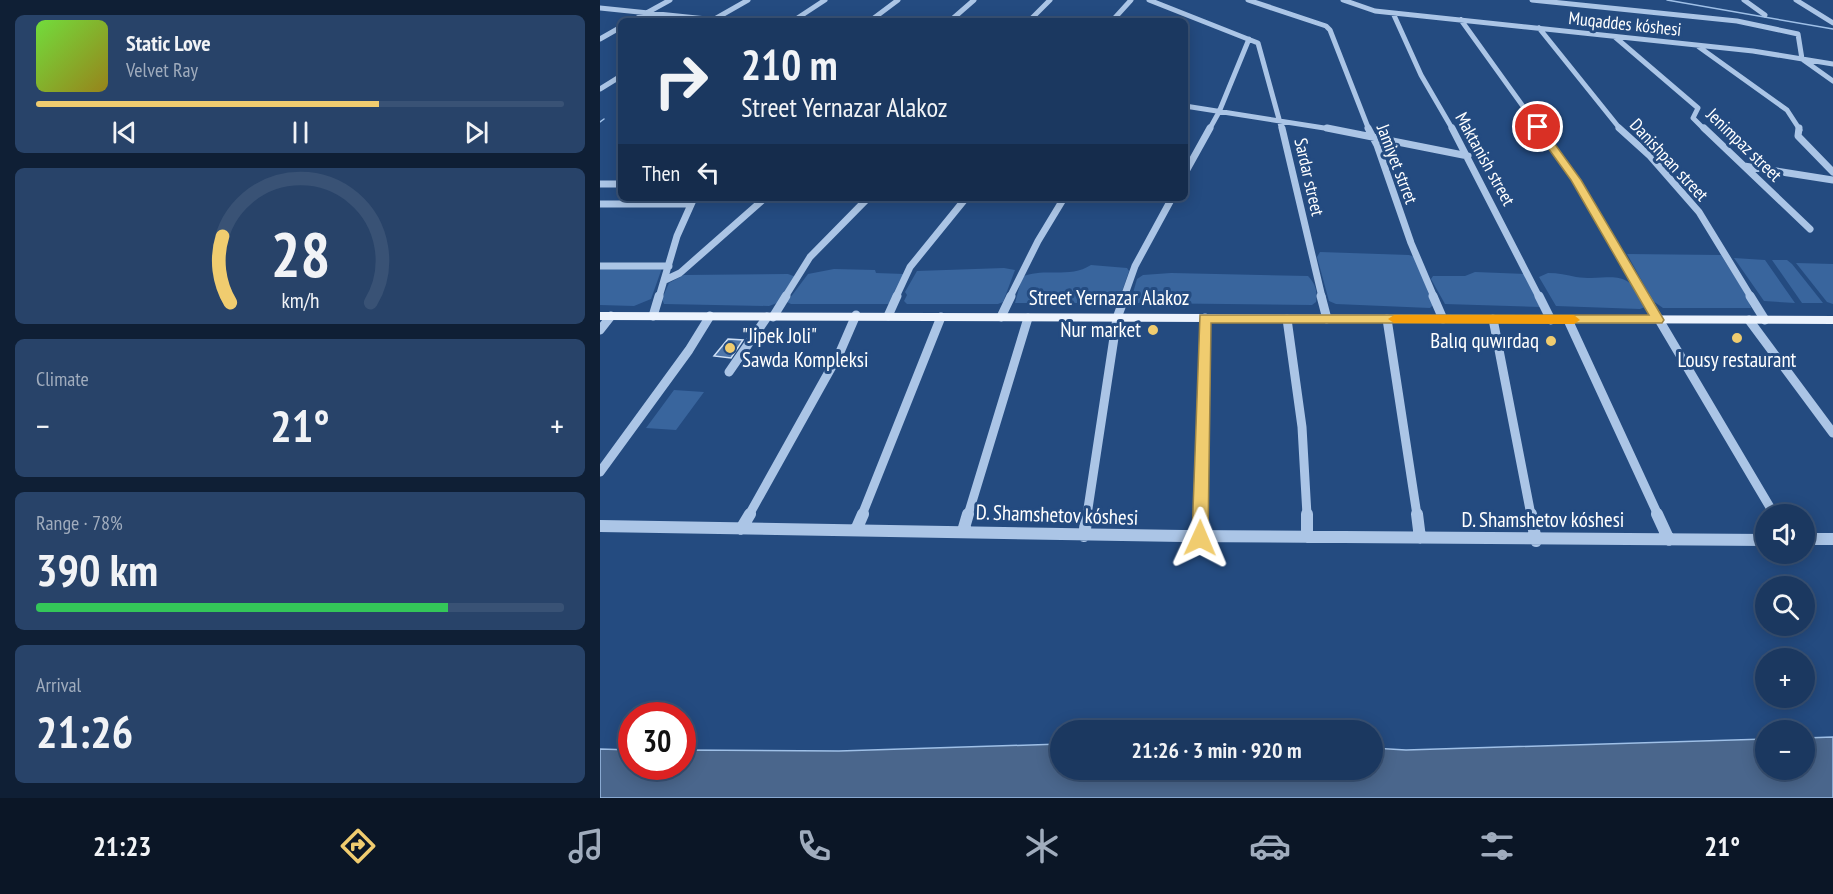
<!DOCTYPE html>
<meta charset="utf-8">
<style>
:root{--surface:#1b3860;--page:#284369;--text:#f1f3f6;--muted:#a0acbd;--line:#395275;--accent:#f0cc6f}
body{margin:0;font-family:"PT Sans Narrow",sans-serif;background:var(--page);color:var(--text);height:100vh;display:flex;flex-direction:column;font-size:22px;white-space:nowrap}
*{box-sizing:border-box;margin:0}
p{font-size:20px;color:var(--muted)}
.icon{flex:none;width:33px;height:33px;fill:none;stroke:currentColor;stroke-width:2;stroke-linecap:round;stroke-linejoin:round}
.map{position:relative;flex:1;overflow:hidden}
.drawer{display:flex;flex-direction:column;gap:15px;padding:15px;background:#0f1f35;width:600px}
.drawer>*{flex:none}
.top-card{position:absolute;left:18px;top:18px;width:570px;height:183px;border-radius:9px;box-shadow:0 3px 15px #0003,0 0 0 2px var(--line);background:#1b3860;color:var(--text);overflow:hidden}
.buttons{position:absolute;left:1155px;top:504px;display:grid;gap:12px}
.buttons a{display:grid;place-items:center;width:60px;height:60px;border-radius:50%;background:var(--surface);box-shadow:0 3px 15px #0003,0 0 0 2px var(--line);font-size:30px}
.speed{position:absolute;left:18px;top:702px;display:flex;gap:12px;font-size:30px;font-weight:700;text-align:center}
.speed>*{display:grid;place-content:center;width:78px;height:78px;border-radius:50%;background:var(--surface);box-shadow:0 3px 15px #0003,0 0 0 2px var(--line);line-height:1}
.speed .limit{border:9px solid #d22;background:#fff;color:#111}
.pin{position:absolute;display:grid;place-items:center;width:51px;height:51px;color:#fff;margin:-26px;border:3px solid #fff;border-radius:50%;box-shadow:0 2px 6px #0007}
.me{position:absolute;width:66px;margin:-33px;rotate:1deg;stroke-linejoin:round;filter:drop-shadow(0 0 4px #0008)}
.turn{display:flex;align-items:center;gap:21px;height:126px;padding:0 24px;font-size:27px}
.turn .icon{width:78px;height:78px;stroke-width:2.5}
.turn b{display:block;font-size:42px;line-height:51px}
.then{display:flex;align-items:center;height:57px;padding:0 24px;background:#0003;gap:12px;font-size:22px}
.big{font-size:45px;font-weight:700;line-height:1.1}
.drawer .tile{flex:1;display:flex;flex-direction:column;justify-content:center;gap:9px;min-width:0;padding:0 21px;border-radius:9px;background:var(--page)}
.drawer .dial{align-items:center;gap:0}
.dial svg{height:156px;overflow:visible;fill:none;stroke:var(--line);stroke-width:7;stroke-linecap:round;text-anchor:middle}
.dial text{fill:var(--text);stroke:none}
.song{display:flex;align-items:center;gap:18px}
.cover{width:72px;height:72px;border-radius:9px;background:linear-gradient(135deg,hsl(100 70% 55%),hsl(50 70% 35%))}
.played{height:6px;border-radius:3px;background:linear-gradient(90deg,var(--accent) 65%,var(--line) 65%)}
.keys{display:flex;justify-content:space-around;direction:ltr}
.heat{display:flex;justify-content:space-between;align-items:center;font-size:33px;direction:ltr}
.charge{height:9px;border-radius:4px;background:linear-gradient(90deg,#34c759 78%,var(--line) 0)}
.trip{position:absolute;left:450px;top:720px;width:333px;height:60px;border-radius:30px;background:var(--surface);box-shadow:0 3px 15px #0003,0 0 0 2px var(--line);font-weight:700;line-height:60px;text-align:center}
.menu{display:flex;height:96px;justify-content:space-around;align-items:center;background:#0b1626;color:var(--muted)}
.menu .icon{width:42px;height:42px}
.menu .active{color:var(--accent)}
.menu b{font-size:27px;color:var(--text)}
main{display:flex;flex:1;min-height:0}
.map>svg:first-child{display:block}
</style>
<main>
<section class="drawer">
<div class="tile">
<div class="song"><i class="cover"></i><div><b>Static Love</b><p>Velvet Ray</p></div></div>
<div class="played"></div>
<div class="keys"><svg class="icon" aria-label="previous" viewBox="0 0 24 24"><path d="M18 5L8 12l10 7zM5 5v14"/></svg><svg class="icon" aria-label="pause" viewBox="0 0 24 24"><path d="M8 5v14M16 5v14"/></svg><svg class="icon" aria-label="next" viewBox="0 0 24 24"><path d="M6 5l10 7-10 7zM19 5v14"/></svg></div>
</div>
<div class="tile dial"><svg viewBox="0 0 100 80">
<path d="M14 69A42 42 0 1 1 86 69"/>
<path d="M14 69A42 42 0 0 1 10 35" stroke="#f0cc6f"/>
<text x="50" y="56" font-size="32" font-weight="700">28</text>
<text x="50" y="72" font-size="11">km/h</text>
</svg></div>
<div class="tile"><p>Climate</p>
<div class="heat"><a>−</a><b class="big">21°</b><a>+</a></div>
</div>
<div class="tile"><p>Range · 78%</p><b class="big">390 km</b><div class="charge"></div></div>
<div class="tile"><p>Arrival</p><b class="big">21:26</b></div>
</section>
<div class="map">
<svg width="1233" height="798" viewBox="0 0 1233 798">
<rect width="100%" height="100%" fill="#244b80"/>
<path fill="#39659d" d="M 720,252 L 809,255 L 815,257 L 833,305 L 830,308 L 736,304 L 729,301 L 717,257 Z
M 1027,254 L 1121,255 L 1147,296 L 1151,308 L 1063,308 L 1053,301 Z
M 1134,258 L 1165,260 L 1195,303 L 1164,301 Z
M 1172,260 L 1187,260 L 1192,264 L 1223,303 L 1202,303 Z
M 1196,263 L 1233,264 L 1233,304 L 1227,302 Z
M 491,265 L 527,268 L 529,271 L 518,303 L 415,303 L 422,277 C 444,267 469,279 491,265 Z
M 0,268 L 62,268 L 51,299 L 34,306 L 0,305 Z
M 404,268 L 415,270 L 403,302 L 398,304 L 307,304 L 304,301 L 307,295 L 305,292 L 317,271 Z
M 234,269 L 275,270 L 276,273 L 304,274 L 292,302 L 288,304 L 191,304 L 187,302 L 208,274 Z
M 875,272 L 926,274 L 941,307 L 845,304 L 831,279 L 833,276 L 865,276 Z
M 571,273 L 708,276 C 715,283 718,292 716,302 L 712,305 L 533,303 L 531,300 L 537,279 L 543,275 Z
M 948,273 C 958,273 967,275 976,277 C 1012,282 1023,265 1046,303 L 1045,307 L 1040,309 L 956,306 L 939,277 Z
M 188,274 L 196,277 L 180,302 L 169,306 L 64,304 L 62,299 L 69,283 L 84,275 Z
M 74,390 L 104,392 L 76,430 L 46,428 Z"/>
<path fill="#4a668c" stroke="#9fc0e7" stroke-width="1.5" d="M 1233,737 L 1233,798 L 0,798 L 0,749 L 31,750 L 32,766 L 82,766 L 83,750 L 239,751 L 460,744 L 460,770 L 772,770 L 773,748 L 806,750 L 1165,739 L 1166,770 L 1204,770 L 1205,738 Z"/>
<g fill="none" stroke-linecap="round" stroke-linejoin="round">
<path stroke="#9fc0e7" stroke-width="1.5" d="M 1067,0 L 1233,29
M 0,122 L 4,119"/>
</g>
<path fill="#4d75a9" stroke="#cedff5" stroke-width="1.5" d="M 128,339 L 143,340 L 131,358 L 114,356 Z"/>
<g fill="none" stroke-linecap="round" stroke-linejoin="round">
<path stroke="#abc5e6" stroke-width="5" d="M 549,0 L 658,43 L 682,130
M 648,0 L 726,26 L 730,30 L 769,130
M 743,0 L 775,11 L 1153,51 L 1233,64
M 932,0 L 1137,21 L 1198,34 L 1202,59 L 1233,81
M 1144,0 L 1165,15
M 1196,0 L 1233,23
M 0,8 L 126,21
M 793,13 L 821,75 L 853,130
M 113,20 L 148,0
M 861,20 L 940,130
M 32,21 L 70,0
M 193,21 L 225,0
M 270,21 L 298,0
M 350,21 L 374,0
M 429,21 L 450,0
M 512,21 L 531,0
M 939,28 L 1021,130
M 1015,37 L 1098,108 L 1093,118 L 1105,130
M 0,39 L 21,27
M 1099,47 L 1187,110 L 1200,130
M 0,89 L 21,76
M 585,106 L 737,130
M 609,130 L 619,112 L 649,39"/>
<path stroke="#abc5e6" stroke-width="7" d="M 682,128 L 722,297
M 727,128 L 868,156
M 768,128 L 777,145 L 811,243 L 834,297
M 852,128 L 939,297
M 939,128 L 976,180 L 1045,297
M 1019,128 L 1050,156 L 1099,212 L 1151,297
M 1104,128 L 1210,229
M 1199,128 L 1198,136 L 1233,172
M 1144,166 L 1233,180
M 585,173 L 610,128
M 0,184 L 21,184
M 0,204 L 91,204
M 0,266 L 69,266
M 65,280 L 80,273 L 165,198
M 59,297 L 77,236 L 94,198
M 185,297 L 210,257 L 268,198
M 296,297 L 310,267 L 366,198
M 410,297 L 438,241 L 464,198
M 524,297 L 535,266 L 572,198"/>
<path stroke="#abc5e6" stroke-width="9" d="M 721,296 L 727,319
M 833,296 L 843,319
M 939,296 L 951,320
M 1045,296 L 1174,514
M 1150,296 L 1165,320
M 53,316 L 59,296
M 288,316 L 297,296
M 173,317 L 186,296
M 401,317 L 411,296
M 687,319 L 702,427 L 707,515
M 787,319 L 817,515
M 893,319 L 931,515
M 968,320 L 1058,515
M 1149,320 L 1233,433
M 0,330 L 11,316
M 129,372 L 167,317
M 0,472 L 89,350 L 110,316
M 149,515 L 240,352 L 256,315
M 262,515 L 341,317
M 368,515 L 428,318
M 487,515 L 517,318 L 525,296
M 601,515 L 605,318"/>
<path stroke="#abc5e6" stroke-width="12" d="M 707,514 L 707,537
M 817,514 L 820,538
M 931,514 L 936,541
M 1057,514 L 1069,540
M 0,526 L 583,536 L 1166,540
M 141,529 L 150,514
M 256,530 L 263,514
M 363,531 L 368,514
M 484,536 L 487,514
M 600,538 L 601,514
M 1204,539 L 1233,539"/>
<path fill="#ecf3fd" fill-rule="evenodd" d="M 0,312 L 1233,316 L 1233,324 L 0,320 Z"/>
</g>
<path fill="#f0cc6f" stroke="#9c8548" stroke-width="1.5" d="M 935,125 L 941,125 L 981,180 L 1064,320 L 1062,323 L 611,323 L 608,538 L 605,543 L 600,546 L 594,543 L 592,538 L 600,315 L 1049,315 L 971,180 L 933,127 Z"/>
<path fill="#f59e0b" d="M 794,315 L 974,315 L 980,320 L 974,324 L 794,323 L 788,319 Z"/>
<g fill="#f0cc6f" stroke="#244b80" stroke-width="2">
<circle cx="553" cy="330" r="6"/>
<circle cx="1137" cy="338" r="6"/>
<circle cx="951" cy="341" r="6"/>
<circle cx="130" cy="348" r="6"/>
</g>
<g text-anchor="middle" stroke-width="6" stroke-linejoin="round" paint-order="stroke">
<g font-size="18" fill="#fff" stroke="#244b80">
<text transform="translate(1025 24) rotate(6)" y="6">Muqaddes kóshesi</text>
<text transform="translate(1144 145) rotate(44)" y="6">Jenimpaz street</text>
<text transform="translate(885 159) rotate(61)" y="6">Maktanish street</text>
<text transform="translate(1069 160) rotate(47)" y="6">Danishpan street</text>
<text transform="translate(797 164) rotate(69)" y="6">Jamiyet strret</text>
<text transform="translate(709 177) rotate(77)" y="6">Sardar street</text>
</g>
<g font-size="21" fill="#fff" stroke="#244b80">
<text x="509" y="305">Street Yernazar Alakoz</text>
<text transform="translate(457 515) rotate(2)" y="7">D. Shamshetov kóshesi</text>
<text x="943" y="527">D. Shamshetov kóshesi</text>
</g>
<g font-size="21" fill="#fff" stroke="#244b80" text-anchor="end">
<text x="541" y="337">Nur market</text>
<text x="142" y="343" text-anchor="start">"Jipek Joli"<tspan x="142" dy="24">Sawda Kompleksi</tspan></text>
<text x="939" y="348">Balıq quwırdaq</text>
<text x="1137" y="367" text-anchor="middle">Lousy restaurant</text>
</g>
</g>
</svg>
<div class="buttons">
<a><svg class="icon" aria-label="sound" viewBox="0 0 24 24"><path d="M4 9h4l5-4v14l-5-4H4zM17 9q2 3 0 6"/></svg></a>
<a><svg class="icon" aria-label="search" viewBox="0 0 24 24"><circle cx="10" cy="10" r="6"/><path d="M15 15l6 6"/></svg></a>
<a>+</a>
<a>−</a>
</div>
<div class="speed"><div class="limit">30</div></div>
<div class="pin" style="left:938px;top:127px;background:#d93025"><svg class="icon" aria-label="arrive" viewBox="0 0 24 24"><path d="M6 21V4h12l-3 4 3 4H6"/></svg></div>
<svg class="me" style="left:600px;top:538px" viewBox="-20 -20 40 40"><path d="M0-17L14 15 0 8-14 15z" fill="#f0cc6f" stroke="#fff" stroke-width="4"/></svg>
<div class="trip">21:26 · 3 min · 920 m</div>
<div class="top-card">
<div class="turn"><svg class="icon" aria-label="right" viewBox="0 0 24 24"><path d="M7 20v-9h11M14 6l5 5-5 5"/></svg><div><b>210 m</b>Street Yernazar Alakoz</div></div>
<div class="then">Then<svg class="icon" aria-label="left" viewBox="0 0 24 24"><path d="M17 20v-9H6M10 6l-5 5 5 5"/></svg></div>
</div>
</div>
</main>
<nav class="menu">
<b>21:23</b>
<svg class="icon active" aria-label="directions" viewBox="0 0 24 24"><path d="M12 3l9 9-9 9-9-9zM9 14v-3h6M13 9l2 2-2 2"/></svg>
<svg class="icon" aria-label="music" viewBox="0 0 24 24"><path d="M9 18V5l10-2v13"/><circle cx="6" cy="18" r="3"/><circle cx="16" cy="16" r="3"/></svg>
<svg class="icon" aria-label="phone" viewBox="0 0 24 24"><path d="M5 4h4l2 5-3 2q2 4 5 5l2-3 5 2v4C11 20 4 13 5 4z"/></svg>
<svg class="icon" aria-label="climate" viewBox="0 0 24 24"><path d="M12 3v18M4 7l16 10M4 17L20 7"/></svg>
<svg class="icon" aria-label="car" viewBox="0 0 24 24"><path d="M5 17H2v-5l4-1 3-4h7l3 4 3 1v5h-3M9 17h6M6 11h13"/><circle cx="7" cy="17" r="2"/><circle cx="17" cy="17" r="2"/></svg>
<svg class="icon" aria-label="filters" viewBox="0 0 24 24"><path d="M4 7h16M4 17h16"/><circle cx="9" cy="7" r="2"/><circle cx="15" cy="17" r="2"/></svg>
<b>21°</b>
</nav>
